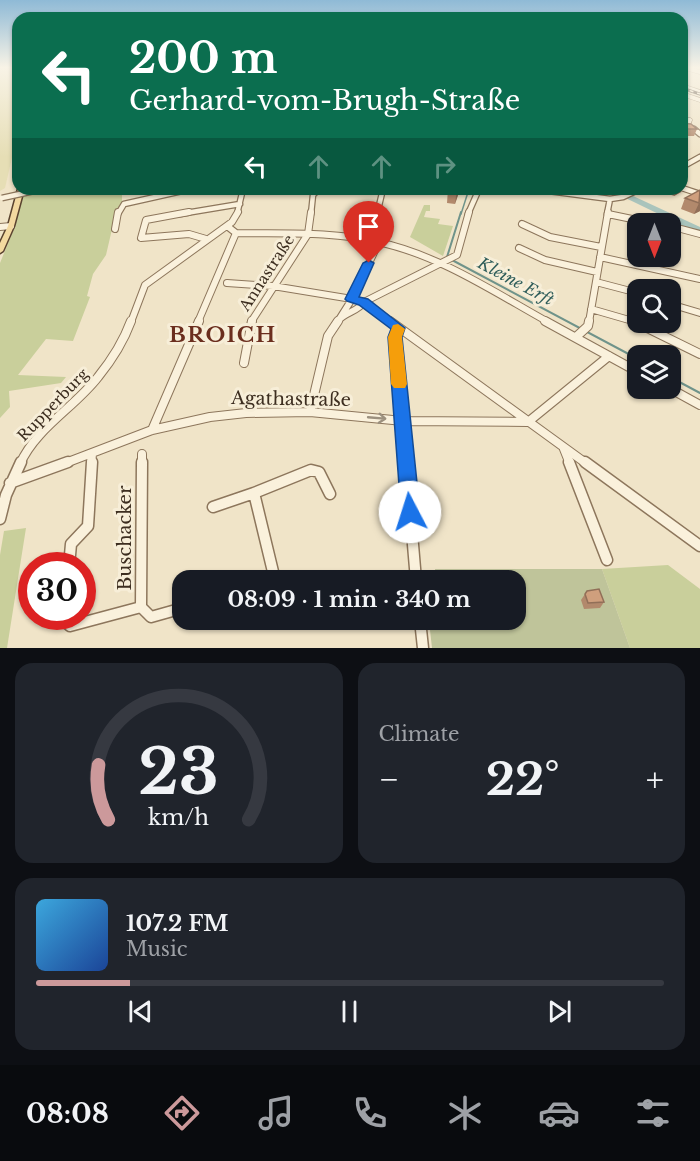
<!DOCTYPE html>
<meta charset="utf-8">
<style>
:root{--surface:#171b24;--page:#20242c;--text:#f1f3f6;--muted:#9ea1a6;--line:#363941;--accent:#cc999b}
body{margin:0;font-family:"Libre Baskerville",serif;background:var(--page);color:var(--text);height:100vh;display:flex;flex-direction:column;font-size:22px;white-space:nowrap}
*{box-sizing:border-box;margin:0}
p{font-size:20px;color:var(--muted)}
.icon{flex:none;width:33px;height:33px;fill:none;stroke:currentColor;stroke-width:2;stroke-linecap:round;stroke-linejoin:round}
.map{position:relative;height:648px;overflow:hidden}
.details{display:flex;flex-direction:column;gap:15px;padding:15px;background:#0d0f14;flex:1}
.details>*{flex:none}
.top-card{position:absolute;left:12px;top:12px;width:676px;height:183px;border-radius:18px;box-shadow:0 2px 4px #0004;background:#0b6e4f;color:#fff;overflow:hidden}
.needle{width:39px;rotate:180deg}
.controls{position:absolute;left:627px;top:213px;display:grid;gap:12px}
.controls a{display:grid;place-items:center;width:54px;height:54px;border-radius:12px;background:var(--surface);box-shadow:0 2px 4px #0004;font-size:30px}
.speed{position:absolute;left:18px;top:552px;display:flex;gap:12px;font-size:30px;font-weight:700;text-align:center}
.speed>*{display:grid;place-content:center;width:78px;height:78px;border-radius:50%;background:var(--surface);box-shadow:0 2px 4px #0004;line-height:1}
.speed .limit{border:9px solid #d22;background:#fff;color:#111}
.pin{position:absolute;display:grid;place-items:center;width:51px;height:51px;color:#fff;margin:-62px -26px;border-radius:50% 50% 50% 0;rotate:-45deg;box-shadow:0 0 6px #0007}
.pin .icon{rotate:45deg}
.me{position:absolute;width:66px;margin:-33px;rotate:355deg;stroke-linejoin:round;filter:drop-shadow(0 0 4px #0008)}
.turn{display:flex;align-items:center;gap:21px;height:126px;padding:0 18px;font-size:27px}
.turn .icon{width:78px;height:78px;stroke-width:2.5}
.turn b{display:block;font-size:42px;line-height:51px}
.lanes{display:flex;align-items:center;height:57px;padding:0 18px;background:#0003;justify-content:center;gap:30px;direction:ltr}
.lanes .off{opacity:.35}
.big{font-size:45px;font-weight:800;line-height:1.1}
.details .widget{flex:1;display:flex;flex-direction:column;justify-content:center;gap:9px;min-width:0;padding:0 21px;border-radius:18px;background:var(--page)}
.details .dial{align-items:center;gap:0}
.dial svg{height:156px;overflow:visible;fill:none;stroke:var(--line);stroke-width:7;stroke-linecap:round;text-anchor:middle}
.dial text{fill:var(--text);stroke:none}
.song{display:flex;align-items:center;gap:18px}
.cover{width:72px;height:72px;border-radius:9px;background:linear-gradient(135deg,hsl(200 70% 55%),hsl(220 70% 35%))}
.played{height:6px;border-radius:3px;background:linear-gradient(90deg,var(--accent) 15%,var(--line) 15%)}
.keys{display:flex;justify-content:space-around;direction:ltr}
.heat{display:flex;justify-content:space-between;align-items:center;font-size:33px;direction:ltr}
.details .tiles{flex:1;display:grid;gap:15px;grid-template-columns:1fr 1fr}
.widget:last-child{grid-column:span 2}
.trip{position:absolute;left:172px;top:570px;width:354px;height:60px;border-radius:18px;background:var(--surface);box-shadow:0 2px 4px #0004;font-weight:800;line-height:60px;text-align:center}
.tabs{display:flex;height:96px;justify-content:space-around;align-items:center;background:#090b0e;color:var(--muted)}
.tabs .icon{width:42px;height:42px}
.tabs .active{color:var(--accent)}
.tabs b{font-size:27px;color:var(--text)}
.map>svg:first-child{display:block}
</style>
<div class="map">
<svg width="700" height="648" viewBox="0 0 700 648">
<rect width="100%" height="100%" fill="#f0e4c8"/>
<path fill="#e6deb5" d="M 0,67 L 18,67 L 18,132 L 5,188 L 0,191 Z"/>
<path fill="#c9cf9b" d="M 24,189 L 122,189 L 122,202 L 116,212 L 106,255 L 93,274 L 87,296 L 90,297 L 73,341 L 46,339 L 18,375 L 66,377 L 61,383 L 9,391 L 10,407 L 0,418 L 0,263 L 15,226 Z
M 424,205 L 430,205 L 430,211 L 426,211 L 424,217 L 440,219 L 438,224 L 453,226 L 443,256 L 410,237 Z
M 26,528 L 7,648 L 0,648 L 0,555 L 4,531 Z
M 668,565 L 700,589 L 700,648 L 630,648 L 602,569 Z"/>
<path fill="#bfc49a" d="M 435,569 L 602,569 L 630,648 L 432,648 L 430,630 L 441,630 L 440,620 L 516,620 L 516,580 L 436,580 Z"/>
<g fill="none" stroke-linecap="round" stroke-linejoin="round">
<path stroke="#6f938a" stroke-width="1.5" d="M 461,214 L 469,189"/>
<path stroke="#6f938a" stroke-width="2" d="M 447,257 L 461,212
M 452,260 L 638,359
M 670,377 L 700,393"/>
<path fill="#a9c4bc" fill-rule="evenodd" d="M 607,189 L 618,189 L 700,227 L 700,234 Z"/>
<g stroke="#8d765c" stroke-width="5">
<path id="minor-far4" d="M 682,67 L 700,72
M 682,86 L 700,92
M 682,94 L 700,100
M 682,119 L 690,120 L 688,125 L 696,131"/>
</g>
<g stroke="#8d765c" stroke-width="7">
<path id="minor-far3" d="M 694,129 L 700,134
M 682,167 L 700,157
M 682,188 L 700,194
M 533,189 L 610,199 L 623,197 L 640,189
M 34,191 L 44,189
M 118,214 L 124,204 L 191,189
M 180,214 L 240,204
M 237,214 L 243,189
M 311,214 L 313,195 L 319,189
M 377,214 L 383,189
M 468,214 L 479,189
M 607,214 L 610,199"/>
</g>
<g stroke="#8d765c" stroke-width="8">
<path id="minor-far2" d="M 189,212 L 146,220 L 141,238 L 189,234 L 206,239
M 608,214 L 656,224
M 522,224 L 550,237 L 601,247
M 227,226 L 236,233 C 283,234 332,231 378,242 C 439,255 494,292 548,322
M 670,226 L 700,234
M 0,227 L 11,226
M 115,229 L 118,212
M 370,240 L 377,212
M 519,248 L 545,260 L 597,272
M 600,257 L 700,279
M 596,282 L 638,293
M 227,283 L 273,286 L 352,299 L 379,242
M 670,304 L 700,313
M 591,309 L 636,322
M 340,318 L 352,299 L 364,302 L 392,322
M 131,322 L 145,285 L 232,222 L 238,212
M 198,322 L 236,233
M 251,322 L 308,234 L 311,212
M 337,322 C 344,312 358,312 364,302 L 457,255 L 469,212
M 589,322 L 608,212"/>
</g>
<g stroke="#8d765c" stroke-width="10">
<path id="minor-far1" d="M 390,321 L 587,464
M 545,321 L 638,372
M 633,321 L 700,354
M 398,328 L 395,337 L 406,464
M 576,337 L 588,326 L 589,321
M 244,363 L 252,321
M 669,388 L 700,405
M 310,412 L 328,336 L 338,321
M 152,430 L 199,321
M 564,449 L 570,464
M 20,464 C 36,428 75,407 98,377 C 111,361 124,340 131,321
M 63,464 L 152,430 L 210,417 L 246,413 L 310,412 L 403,421 L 528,422 L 609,356
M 91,464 L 92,454
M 142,464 L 142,454"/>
</g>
<g stroke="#8d765c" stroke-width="13">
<path id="minor" d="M 406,462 L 416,580
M 569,462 L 607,560
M 585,462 L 700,546
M 10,483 L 68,462
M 254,493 L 311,470 L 319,472 L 330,494
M 213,507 L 254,493 L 275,580
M 0,519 L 6,495 L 21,462
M 69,566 L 71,544 L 88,526 L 92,462
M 141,607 L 142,462
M 141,607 L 151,617 L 183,608
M 63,616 L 63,620 L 70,626 L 141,607
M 420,620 L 423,648"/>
</g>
<g stroke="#5b4430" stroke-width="3">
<path id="major" d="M 18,189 L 24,189 L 14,226 L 3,251 L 0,253 L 0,243 L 8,226 Z"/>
</g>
<use href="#minor-far4" stroke="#faf1dc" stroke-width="4"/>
<use href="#minor-far3" stroke="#faf1dc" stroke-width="4.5"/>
<use href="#minor-far2" stroke="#faf1dc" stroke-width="6"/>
<use href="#minor-far1" stroke="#faf1dc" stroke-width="8"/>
<use href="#minor" stroke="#faf1dc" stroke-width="10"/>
<use href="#major" fill="#f3d9a0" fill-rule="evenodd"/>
<g stroke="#3d2e20" stroke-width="3">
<path id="rail" d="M 682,88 L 700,94"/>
</g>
<use href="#rail" stroke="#f7eed8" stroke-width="1.5" stroke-dasharray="4" stroke-linecap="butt"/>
<g stroke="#8d765c" stroke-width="7" stroke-linecap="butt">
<path id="minor-bridge" d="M 2,198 L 34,191"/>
</g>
<use href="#minor-bridge" stroke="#faf1dc" stroke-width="4.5"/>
</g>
<path fill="#b2896c" d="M 682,123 L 697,129 L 694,136 L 682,136 Z
M 448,189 L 460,189 L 455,204 L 447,203 Z
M 667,189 L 682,189 L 681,192 L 674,196 L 666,193 Z
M 700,190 L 700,211 L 694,214 L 681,209 L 685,198 Z
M 587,591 L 604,602 L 600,608 L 584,609 L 581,600 Z"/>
<path fill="#916f58" d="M 457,189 L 460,189 L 455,204 Z
M 677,189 L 682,189 L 681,192 L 674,196 Z
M 699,203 L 700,203 L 700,211 L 694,214 Z"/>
<path fill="#cf9f7d" stroke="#916f58" stroke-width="1.5" d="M 682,123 L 691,124 L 697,129 L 682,129 Z
M 700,190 L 699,203 L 685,198 Z
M 599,589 L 604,602 L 588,603 L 585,594 L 587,591 Z"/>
<defs><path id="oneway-shaft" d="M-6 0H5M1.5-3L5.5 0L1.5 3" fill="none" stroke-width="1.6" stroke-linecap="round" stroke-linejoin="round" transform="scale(1.5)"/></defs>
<use stroke="#9c907e" href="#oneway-shaft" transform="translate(377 418) rotate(5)"/>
<linearGradient id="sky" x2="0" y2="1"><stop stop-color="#8fbad6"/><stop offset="0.43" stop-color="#f8f3e6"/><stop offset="1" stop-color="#f8f3e6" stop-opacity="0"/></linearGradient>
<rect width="700" height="157" fill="url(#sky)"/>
<path fill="#1a73e8" stroke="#114b97" stroke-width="1.5" d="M 369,260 L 374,263 L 359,297 L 368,299 L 405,328 L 402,337 L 420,512 L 417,518 L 410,521 L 404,518 L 401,512 L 388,337 L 391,329 L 359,305 L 347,301 L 345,299 L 363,263 Z"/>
<path fill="#f59e0b" d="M 398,324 L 405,329 L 402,337 L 407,384 L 405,388 L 394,388 L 391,384 L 388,337 L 393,325 Z"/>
<g text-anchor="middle" stroke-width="6" stroke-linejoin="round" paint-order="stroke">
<g font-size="15" fill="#3d2e20" stroke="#f7eed8">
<text transform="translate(267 273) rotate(-57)" y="5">Annastraße</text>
<text transform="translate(53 405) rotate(-46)" y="5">Rupperburg</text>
</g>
<g font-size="16" font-style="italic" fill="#2f5d5a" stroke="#f7eed8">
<text transform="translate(516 281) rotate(28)" y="6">Kleine Erft</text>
</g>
<g font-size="18" fill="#3d2e20" stroke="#f7eed8">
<text transform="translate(291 399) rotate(1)" y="6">Agathastraße</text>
<text transform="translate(125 538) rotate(-90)" y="6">Buschacker</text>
</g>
<g font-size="21" font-weight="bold" letter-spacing="1.5" fill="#6b2e1e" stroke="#f7eed8">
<text x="223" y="342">BROICH</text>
</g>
</g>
</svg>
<div class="controls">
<a><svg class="needle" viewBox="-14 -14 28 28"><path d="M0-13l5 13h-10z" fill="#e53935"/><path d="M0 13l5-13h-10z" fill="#9ea1a6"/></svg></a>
<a><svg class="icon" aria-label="search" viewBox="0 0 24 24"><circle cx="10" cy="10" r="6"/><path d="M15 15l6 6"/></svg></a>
<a><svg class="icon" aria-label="layers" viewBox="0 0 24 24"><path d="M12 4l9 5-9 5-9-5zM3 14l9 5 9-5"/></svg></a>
</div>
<div class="speed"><div class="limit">30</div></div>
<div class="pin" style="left:369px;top:263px;background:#d93025"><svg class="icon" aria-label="arrive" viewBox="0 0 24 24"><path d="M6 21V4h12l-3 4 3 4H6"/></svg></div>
<svg class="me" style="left:410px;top:512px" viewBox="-20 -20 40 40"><circle r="19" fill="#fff"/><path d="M0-13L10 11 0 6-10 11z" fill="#1a73e8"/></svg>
<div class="trip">08:09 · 1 min · 340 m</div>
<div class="top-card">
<div class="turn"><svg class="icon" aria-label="left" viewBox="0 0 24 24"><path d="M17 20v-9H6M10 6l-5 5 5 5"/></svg><div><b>200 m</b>Gerhard-vom-Brugh-Straße</div></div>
<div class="lanes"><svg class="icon" aria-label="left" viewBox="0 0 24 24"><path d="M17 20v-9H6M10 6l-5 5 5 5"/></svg><svg class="icon off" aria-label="ahead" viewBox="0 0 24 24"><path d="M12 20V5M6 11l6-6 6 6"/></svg><svg class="icon off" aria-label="ahead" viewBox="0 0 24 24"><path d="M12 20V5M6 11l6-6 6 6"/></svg><svg class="icon off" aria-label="right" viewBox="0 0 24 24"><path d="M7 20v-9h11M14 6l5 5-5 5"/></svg></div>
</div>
</div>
<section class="details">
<div class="tiles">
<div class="widget dial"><svg viewBox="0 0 100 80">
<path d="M14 69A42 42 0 1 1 86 69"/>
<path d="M14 69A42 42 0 0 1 9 41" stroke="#cc999b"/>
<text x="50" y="56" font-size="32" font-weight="700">23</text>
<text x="50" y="72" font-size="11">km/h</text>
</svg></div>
<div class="widget"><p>Climate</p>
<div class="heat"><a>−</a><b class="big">22°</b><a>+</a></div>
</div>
<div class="widget">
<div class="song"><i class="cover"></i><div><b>107.2 FM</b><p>Music</p></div></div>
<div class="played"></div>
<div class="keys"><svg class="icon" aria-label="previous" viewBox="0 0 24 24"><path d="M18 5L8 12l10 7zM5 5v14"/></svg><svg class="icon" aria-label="pause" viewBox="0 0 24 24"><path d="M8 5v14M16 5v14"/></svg><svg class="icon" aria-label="next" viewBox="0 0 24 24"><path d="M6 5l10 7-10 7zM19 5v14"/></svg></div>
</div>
</div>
</section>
<nav class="tabs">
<b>08:08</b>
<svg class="icon active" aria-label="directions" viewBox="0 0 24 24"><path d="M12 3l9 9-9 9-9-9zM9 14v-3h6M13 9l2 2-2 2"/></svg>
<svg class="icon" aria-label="music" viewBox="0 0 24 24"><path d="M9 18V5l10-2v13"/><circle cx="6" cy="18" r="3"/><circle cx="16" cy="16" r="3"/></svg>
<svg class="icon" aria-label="phone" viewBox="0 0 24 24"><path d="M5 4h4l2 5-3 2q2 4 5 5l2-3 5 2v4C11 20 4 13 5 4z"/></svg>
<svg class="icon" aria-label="climate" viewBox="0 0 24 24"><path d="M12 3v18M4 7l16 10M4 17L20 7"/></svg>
<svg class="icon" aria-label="car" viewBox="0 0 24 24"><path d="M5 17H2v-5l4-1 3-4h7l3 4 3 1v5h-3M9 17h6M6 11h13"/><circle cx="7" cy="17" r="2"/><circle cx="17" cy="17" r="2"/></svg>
<svg class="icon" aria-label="filters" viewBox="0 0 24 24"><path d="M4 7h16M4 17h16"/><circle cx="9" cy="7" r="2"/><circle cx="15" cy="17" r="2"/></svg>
</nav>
